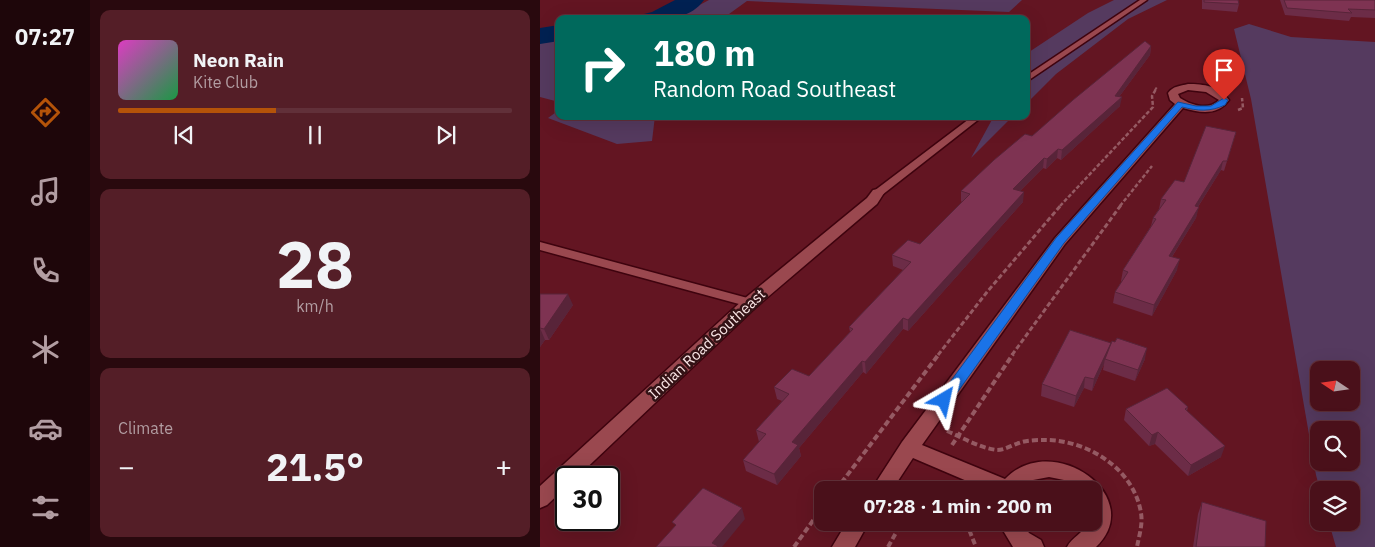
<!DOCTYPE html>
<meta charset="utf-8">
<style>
:root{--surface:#4a101a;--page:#541e27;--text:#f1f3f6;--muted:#b29da2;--line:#613039;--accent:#b45309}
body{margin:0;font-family:"IBM Plex Sans",sans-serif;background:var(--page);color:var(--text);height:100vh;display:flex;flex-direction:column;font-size:19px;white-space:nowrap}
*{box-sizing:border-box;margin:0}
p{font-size:16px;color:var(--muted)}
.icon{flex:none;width:28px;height:28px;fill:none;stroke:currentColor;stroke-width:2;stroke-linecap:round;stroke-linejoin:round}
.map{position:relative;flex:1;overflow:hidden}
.panel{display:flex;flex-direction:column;gap:10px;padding:10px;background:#29090e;width:450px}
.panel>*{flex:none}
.top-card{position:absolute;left:15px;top:15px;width:475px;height:105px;border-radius:10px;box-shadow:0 5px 20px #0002,0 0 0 1px var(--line);background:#00695c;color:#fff;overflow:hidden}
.needle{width:32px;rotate:283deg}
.tools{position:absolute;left:770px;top:361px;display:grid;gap:10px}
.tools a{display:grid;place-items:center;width:50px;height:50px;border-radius:10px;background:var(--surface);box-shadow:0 5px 20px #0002,0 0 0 1px var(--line);font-size:25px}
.speed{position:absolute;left:15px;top:466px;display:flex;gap:10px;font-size:25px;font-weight:700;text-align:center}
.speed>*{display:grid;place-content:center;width:65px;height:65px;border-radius:50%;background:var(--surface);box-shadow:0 5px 20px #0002,0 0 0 1px var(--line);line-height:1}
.speed .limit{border:2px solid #111;border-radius:8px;background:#fff;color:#111}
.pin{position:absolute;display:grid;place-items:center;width:42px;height:42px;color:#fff;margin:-51px -21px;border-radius:50% 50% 50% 0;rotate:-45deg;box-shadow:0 0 5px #0007}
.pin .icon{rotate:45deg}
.me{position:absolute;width:55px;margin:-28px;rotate:36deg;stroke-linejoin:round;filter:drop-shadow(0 0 4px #0008)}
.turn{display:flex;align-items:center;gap:18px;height:105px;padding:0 15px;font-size:22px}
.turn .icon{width:65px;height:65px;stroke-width:2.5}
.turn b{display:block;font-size:35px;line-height:42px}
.big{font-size:38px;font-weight:800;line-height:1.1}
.panel .widget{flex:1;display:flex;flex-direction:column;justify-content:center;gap:8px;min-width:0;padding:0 18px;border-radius:10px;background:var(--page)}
.panel .dial{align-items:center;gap:0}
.dial b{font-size:65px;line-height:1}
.song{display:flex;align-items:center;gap:15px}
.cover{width:60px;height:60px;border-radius:8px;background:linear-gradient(135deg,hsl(310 70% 55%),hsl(140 70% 35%))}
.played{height:5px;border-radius:2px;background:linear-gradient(90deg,var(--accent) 40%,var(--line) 40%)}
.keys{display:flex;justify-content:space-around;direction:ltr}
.heat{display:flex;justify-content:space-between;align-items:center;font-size:28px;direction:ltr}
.trip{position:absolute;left:274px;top:481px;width:288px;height:50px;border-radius:10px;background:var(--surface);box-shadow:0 5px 20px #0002,0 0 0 1px var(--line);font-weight:800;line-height:50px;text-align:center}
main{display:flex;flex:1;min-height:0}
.tabs{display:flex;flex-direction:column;width:90px;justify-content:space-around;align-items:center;background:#1e060a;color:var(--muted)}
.tabs .icon{width:35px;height:35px}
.tabs .selected{color:var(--accent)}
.tabs b{font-size:22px;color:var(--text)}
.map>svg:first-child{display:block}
</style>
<main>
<nav class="tabs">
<b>07:27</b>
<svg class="icon selected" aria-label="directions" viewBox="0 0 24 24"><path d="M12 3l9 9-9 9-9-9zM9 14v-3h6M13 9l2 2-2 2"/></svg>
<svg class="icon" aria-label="music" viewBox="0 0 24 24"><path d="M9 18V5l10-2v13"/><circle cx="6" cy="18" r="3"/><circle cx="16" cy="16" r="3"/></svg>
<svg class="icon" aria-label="phone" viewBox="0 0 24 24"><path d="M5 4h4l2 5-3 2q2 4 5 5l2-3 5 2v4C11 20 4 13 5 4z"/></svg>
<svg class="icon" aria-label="climate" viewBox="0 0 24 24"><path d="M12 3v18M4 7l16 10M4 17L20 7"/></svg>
<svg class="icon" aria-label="car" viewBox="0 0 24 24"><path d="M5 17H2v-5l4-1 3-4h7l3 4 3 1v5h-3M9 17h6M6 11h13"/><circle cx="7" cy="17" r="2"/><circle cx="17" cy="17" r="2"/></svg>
<svg class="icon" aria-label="filters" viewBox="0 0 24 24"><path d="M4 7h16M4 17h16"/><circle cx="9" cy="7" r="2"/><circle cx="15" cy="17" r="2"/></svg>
</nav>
<section class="panel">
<div class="widget">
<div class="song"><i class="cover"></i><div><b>Neon Rain</b><p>Kite Club</p></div></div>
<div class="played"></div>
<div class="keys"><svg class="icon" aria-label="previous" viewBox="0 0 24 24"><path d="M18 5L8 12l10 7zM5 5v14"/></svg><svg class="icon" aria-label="pause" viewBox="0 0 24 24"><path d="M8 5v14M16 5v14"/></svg><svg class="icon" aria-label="next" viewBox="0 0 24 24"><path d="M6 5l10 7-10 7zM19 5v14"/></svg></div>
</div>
<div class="widget dial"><b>28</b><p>km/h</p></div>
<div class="widget"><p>Climate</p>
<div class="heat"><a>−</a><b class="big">21.5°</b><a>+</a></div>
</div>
</section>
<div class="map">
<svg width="835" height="547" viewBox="0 0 835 547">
<rect width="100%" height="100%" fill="#631522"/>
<path fill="#553a5f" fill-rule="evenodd" d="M 169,0 L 482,0 L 469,12 L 207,1 L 189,14 L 179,19 L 133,19 Z
M 574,0 L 627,0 L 588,19 L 516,74 L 486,104 L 486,56 L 489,52 L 548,13 Z
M 709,24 L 751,37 L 835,42 L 835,547 L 796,547 L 789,523 L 811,522 L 811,490 L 780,490 L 776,475 L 711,99 L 694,29 ZM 779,370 L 811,370 L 811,402 L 779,402 ZM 779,430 L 811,430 L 811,462 L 779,462 Z
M 19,40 L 19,102 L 0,97 L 0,43 Z
M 19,110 L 19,116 L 115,116 L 112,141 L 77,144 L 8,118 Z
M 454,116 L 473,116 L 431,158 Z"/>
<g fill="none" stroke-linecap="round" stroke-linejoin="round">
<path fill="#002152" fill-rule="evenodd" d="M 135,0 L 164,0 C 149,21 123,19 101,19 L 104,14 L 112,12 Z
M 19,25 L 19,41 L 0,44 L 0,28 Z"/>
<g stroke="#3e030e" stroke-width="3">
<path id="service" d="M 600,0 L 607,0 L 486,82 L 486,76 Z
M 433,116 L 443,116 L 342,195 L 334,195 L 333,193 L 334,191 Z
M 0,242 L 215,300 L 217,303 L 210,307 L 0,250 Z"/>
</g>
<g stroke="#3e030e" stroke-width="3">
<path id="minor" d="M 648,84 C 664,84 679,86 689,100 C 678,116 660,113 643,108 L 525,244 L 382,445 L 465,479 C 513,429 608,497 556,547 L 527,547 C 532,537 543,534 548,522 L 552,522 L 552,490 L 538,490 L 524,480 L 509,477 L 493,480 L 480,490 L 448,490 L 373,458 L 352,490 L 331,490 L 362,442 L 515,238 L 635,104 L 630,100 L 628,93 C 633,86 640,86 648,84 ZM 648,90 L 666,92 L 679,100 C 668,111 651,105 640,98 L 638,94 Z
M 338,189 L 344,193 L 337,204 L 216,307 L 36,478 L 26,478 L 26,487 L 7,505 L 0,508 L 0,486 L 204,299 L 327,198 L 333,190 Z
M 307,522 L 329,522 L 315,547 L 292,547 Z
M 458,522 L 481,522 L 489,533 L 501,540 L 504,547 L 473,547 Z"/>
</g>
<path stroke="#955a63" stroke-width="2" stroke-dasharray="3 1" stroke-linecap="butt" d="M 615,90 L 617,87"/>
<path stroke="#955a63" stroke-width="2.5" stroke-dasharray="4 2" stroke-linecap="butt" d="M 698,110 L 703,108 L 702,98
M 520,206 L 613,107 L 612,96 L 616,89
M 580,206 L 612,166"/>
<path stroke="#955a63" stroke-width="3" stroke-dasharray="5 2.5" stroke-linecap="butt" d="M 398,355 L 447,292 L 521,205
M 472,355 L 581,205"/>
<path stroke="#955a63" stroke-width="4" stroke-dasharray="6 3" stroke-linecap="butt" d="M 407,431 C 423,438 440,448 457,450 C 465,450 472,445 479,443 C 487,440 497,440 505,440 C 548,440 594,469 601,513 C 603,524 599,536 597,547
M 412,445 L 473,354
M 384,486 L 392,490
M 296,490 L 399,354
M 382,490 L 387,481
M 426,522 L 436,547
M 254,547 L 282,508
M 348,547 L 362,522"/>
<use href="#service" fill="#9a484f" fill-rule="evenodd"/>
<use href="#minor" fill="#9a484f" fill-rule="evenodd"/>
</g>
<path fill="#6c2c47" d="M 662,0 L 698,0 L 699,4 L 697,12 L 662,9 Z
M 740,0 L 835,0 L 835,18 L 811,17 L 809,21 L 745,15 Z
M 611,46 L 610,55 L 579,97 L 580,106 L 521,160 L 517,158 L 506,169 L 503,168 L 480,191 L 483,202 L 368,331 L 363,329 L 326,374 L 323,372 L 259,448 L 261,456 L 237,485 L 206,471 L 203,460 L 219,442 L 216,430 L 242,401 L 237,399 L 234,387 L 269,376 L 310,332 L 309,327 L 363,270 L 353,266 L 352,255 L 380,244 L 422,202 L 421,201 L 421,191 Z
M 696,132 L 684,171 L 681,170 L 658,207 L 656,218 L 632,257 L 637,270 L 612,316 L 573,303 L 575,292 L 582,281 L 581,281 L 583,270 L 611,226 L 613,218 L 619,209 L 621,199 L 644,182 Z
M 0,294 L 33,305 L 9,340 L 5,340 L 0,347 Z
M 575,342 L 605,359 L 595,381 L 563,370 L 564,364 L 552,391 L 544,388 L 534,407 L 501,396 L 502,384 L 571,343 Z
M 648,407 L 647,411 L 681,457 L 648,476 L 615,444 L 609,446 L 584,420 L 586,409 Z
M 662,502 L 725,547 L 653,547 L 658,514 Z"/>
<path fill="#582439" d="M 611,46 L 610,55 L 573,105 L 582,97 L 580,106 L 521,160 L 522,150 L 575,96 Z
M 518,149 L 517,158 L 506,169 L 507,159 Z
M 504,158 L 503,168 L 472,199 L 473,189 Z
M 683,161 L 681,170 L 652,216 L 655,206 Z
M 484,192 L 483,202 L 368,331 L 368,320 Z
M 659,207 L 656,218 L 626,266 L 629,256 Z
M 640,259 L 637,270 L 612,316 L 614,305 Z
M 28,294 L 33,305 L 9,340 L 4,329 Z
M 363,318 L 363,329 L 326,374 L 325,362 Z
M 0,328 L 5,340 L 0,347 Z
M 571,343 L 565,359 L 564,364 L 552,391 L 554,379 Z
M 607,348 L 605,359 L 595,381 L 598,370 Z
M 322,361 L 323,372 L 259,448 L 261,456 L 237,485 L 234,474 L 252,442 Z
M 545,377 L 544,388 L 534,407 L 536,396 Z
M 618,432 L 615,444 L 609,446 L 612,435 Z
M 685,446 L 681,457 L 648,476 L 651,465 Z
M 202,508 L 205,519 L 182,547 L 173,547 L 172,543 Z"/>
<path fill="#7e3352" stroke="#582439" d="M 664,0 L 698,0 L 699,4 L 664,2 Z
M 744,0 L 835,0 L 835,10 L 808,9 L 812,13 L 747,8 Z
M 605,41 L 611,46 L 575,96 L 582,97 L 522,150 L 518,149 L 507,159 L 504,158 L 473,189 L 484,192 L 368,320 L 363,318 L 325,362 L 322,361 L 252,442 L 258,445 L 234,474 L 203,460 L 226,434 L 216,430 L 249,394 L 234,387 L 252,369 L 269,376 L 313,329 L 309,327 L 371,262 L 352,255 L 368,240 L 380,244 L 430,194 L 421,191 L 454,160 L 485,134 L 492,136 L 533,100 Z
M 666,126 L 696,132 L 687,161 L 683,161 L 655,206 L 659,207 L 629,256 L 640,259 L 614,305 L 575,292 L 588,272 L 583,270 L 616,219 L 613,218 L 626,200 L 621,199 L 635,180 L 644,182 Z
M 0,294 L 28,294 L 4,329 L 0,328 Z
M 530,330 L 571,343 L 554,379 L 545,377 L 536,396 L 502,384 Z
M 577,338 L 607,348 L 598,370 L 565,359 L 572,341 L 575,342 Z
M 627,388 L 648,407 L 645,409 L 685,446 L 651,465 L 618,432 L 612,435 L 586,409 Z
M 163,488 L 202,508 L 172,543 L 178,546 L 177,547 L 116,547 L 136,525 L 132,522 Z
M 662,502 L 726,521 L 725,547 L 656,547 Z"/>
<path fill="#1a73e8" stroke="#114b97" d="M 684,98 L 688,100 L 685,105 C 670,112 658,111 642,107 L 524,243 L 409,404 L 404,405 L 399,404 L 397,400 L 399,397 L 516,238 L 638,102 L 656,106 L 671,106 Z"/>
<g text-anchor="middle" stroke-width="5" stroke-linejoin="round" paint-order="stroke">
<g font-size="15" fill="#fae6e6" stroke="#331215">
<text transform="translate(167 344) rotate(-43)" y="5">Indian Road Southeast</text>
</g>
</g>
</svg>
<div class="tools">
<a><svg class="needle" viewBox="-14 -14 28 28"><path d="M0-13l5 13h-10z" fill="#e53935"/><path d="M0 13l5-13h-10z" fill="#b29da2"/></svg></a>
<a><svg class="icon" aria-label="search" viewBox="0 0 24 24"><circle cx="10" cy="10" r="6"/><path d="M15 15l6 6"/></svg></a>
<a><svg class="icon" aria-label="layers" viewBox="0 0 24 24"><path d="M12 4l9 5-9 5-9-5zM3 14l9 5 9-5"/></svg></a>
</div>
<div class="speed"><div class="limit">30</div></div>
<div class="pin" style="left:684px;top:100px;background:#d93025"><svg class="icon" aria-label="arrive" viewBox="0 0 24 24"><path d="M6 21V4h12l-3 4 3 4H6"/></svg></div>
<svg class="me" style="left:404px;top:400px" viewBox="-20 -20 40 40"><path d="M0-17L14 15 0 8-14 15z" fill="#1a73e8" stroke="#fff" stroke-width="4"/></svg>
<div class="trip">07:28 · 1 min · 200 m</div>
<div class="top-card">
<div class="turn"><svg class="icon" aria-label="right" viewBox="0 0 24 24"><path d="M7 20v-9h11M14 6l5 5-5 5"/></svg><div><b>180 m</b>Random Road Southeast</div></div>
</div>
</div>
</main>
